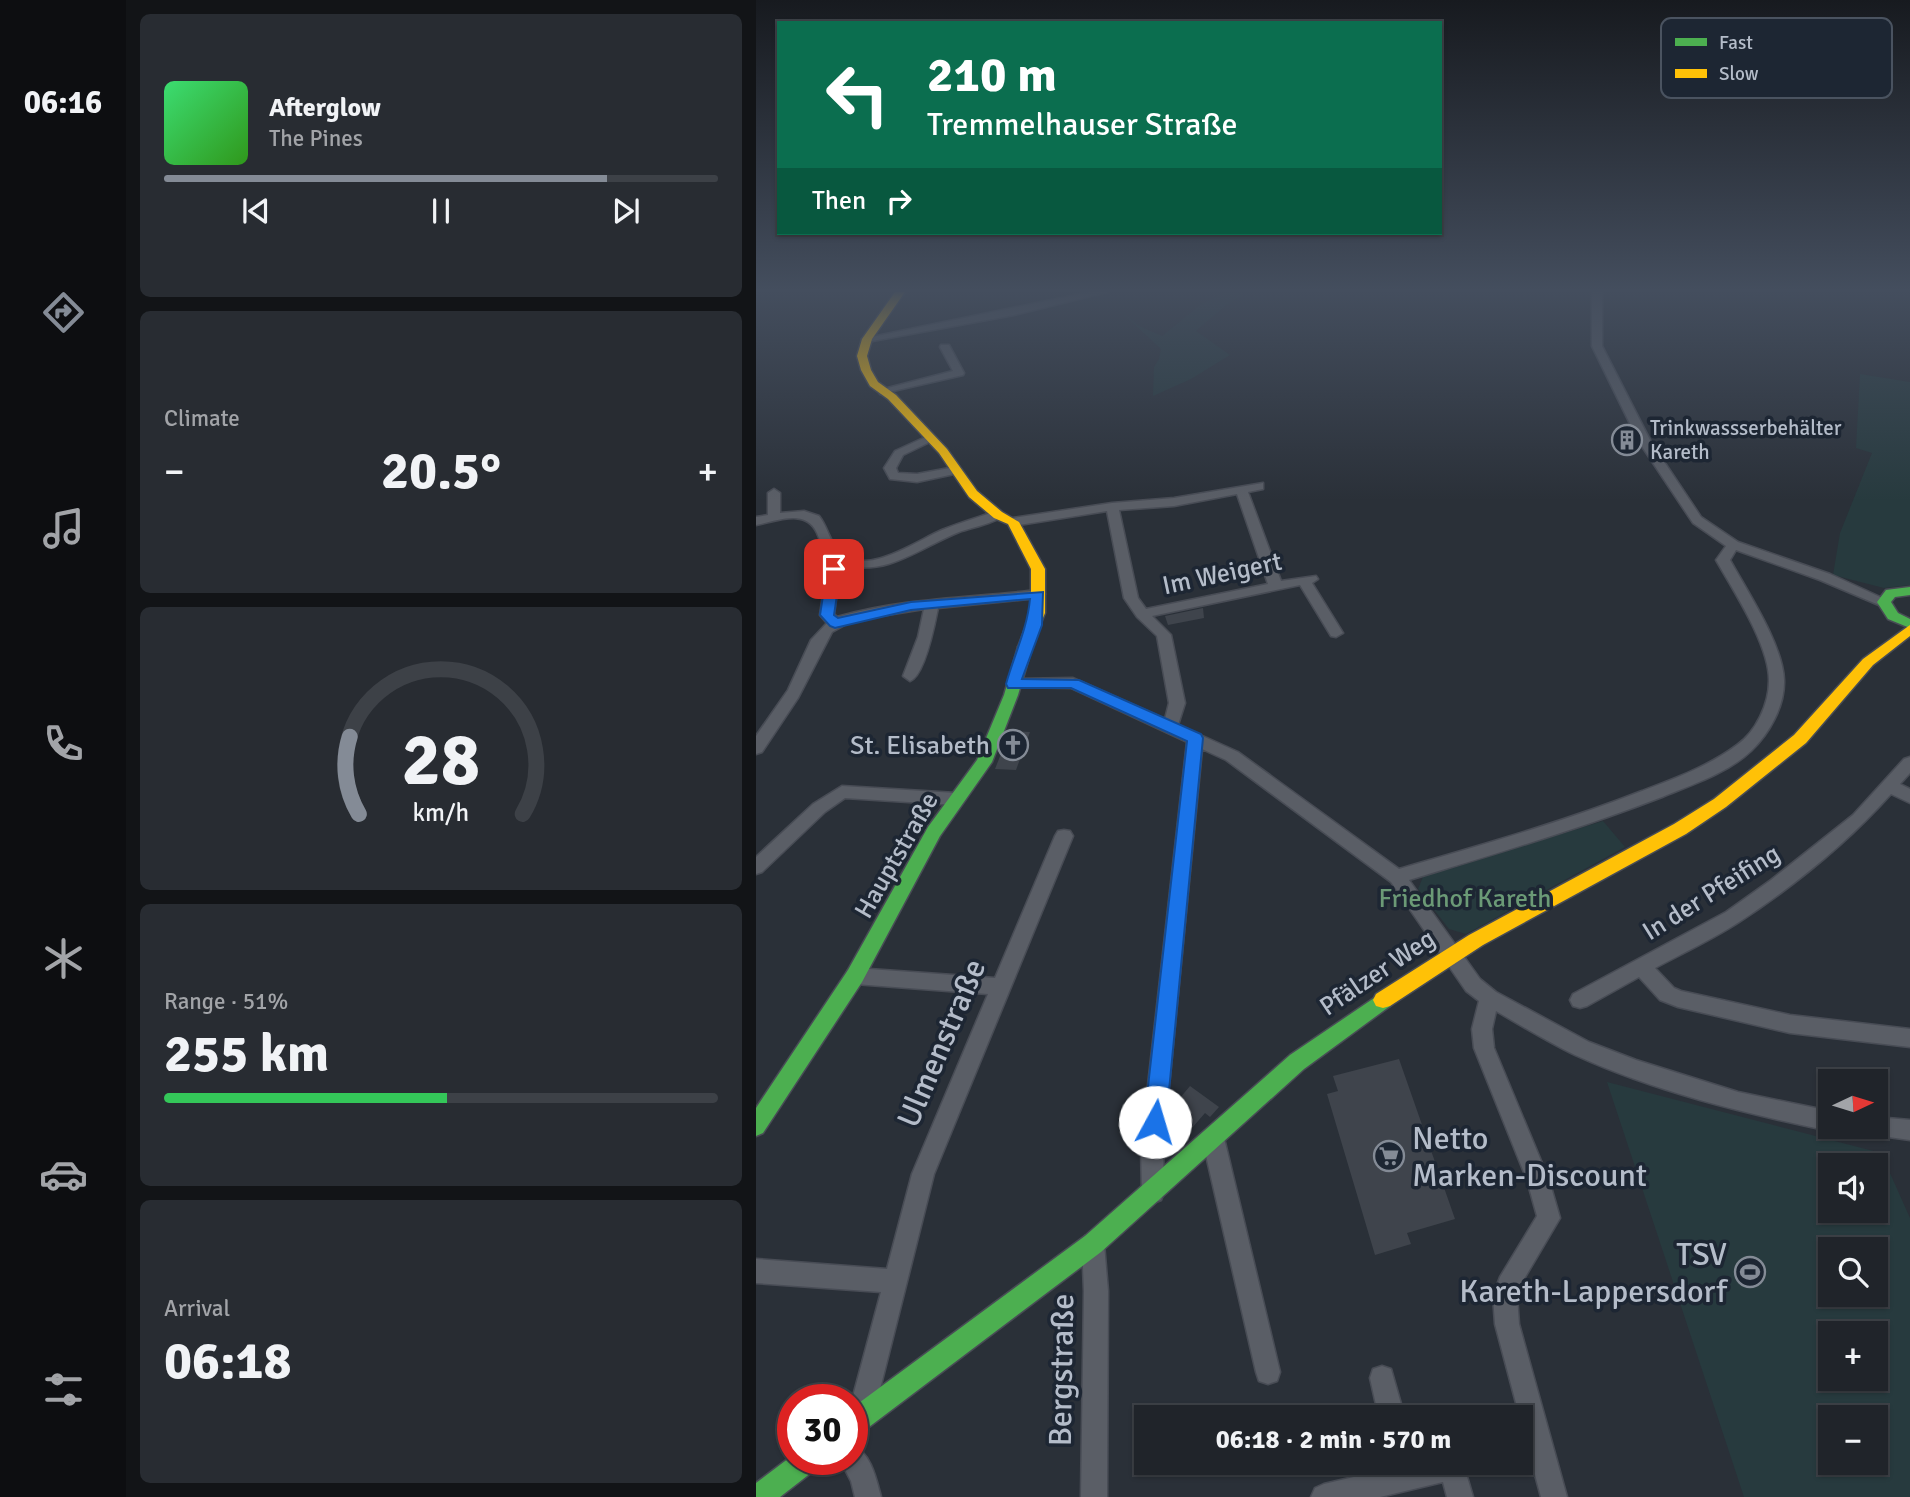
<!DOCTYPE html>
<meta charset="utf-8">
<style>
:root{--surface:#20242a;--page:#282c32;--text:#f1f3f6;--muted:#a2a4a8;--line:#3d4147;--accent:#848b96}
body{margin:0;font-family:Signika,sans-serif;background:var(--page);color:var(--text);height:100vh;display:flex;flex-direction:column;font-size:26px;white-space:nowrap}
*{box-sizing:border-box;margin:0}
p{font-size:23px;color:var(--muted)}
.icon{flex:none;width:38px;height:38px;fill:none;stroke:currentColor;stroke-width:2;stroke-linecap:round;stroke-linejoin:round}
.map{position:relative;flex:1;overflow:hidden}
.panel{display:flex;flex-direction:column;gap:14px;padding:14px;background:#121417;width:630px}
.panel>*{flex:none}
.banner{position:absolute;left:21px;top:21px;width:665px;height:214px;border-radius:0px;box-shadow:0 2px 5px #0004,0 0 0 2px var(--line);background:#0b6e4f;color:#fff;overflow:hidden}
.needle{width:46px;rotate:86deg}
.controls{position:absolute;left:1062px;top:1069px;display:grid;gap:14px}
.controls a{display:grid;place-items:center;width:70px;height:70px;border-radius:0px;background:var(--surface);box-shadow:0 2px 5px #0004,0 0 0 2px var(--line);font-size:35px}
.speed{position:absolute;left:21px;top:1384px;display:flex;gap:14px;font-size:35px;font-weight:700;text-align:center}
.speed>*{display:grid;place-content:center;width:91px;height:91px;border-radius:50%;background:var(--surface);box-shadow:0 2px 5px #0004,0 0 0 2px var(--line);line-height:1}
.speed .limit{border:10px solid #d22;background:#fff;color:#111}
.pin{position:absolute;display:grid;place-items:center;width:60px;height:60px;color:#fff;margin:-30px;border-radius:14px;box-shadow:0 4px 10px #0006}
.me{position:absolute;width:77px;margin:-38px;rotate:6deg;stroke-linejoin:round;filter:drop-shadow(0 0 5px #0008)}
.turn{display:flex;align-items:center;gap:24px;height:147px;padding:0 35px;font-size:32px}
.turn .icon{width:91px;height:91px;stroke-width:2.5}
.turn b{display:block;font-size:49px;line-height:60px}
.then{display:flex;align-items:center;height:66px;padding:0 35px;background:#0003;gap:14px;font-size:26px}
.big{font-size:52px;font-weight:800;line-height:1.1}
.panel .card{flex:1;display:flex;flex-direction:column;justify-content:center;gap:10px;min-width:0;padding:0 24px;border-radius:10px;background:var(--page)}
.panel .dial{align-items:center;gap:0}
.dial svg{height:182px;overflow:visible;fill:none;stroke:var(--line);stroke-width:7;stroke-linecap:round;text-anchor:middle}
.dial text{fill:var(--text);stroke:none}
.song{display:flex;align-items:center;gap:21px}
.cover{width:84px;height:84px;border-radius:10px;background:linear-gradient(135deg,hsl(140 70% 55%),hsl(110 70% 35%))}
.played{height:7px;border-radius:4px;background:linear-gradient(90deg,var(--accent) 80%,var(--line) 80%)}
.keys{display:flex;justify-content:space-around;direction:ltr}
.heat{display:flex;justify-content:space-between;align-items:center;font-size:38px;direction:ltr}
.charge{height:10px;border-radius:5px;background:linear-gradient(90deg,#34c759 51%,var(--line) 0)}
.trip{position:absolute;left:378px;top:1405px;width:399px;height:70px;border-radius:0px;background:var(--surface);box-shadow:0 2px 5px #0004,0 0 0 2px var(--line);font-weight:800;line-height:70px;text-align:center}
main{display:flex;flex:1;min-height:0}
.tabs{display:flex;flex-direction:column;width:126px;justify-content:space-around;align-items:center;background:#0d0e11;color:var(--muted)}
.tabs .icon{width:49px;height:49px}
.tabs .on{color:var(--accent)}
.tabs b{font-size:32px;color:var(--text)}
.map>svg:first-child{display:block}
</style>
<main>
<nav class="tabs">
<b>06:16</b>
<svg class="icon on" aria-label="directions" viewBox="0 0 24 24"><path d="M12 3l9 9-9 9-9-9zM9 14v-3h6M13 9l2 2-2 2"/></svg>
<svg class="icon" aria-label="music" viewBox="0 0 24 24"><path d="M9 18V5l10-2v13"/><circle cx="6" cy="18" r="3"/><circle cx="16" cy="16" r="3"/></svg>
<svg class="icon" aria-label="phone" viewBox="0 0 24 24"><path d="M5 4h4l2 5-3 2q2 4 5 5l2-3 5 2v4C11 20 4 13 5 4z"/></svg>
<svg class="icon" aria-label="climate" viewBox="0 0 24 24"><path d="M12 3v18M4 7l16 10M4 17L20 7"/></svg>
<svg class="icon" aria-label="car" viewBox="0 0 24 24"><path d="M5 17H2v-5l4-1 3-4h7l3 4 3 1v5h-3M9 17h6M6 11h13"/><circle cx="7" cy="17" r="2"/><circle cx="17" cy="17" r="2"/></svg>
<svg class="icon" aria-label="filters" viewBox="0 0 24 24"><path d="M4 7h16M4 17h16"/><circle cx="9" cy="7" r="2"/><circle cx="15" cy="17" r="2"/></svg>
</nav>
<section class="panel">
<div class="card">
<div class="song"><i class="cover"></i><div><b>Afterglow</b><p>The Pines</p></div></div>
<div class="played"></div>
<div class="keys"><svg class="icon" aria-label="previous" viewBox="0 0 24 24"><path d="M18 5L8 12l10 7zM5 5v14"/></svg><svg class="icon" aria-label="pause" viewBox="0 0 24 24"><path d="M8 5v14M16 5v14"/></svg><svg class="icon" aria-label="next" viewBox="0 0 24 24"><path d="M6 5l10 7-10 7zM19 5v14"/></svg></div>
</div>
<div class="card"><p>Climate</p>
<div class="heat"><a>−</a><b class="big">20.5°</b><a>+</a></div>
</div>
<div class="card dial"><svg viewBox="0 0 100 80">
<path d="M14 69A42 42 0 1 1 86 69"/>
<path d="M14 69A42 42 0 0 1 10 35" stroke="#848b96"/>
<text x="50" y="56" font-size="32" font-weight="700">28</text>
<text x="50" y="72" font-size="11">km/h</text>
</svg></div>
<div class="card"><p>Range · 51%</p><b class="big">255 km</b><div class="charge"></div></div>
<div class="card"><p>Arrival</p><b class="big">06:18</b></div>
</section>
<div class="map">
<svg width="1154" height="1497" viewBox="0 0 1154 1497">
<rect width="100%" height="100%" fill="#2a3038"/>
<path fill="#273a3e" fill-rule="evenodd" d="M 470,292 L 489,294 L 469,306 L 440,331 L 474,355 L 435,379 L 397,396 L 398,367 L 403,359 L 405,349 L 363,310 L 383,326 L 406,336 L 447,303 Z
M 1104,374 L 1154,382 L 1154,585 L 1128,588 L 1077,575 L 1084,533 L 1116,453 L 1100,448 Z
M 847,821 L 869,847 L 710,934 L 693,929 L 662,889 L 667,877 Z
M 851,1082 L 1125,1153 L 1154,1218 L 1154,1497 L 988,1497 ZM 1074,1166 L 1120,1166 L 1120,1211 L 1074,1211 ZM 1074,1250 L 1120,1250 L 1120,1295 L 1074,1295 ZM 1074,1334 L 1120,1334 L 1120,1379 L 1074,1379 ZM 1074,1418 L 1120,1418 L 1120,1463 L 1074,1463 Z"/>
<path fill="#3f444c" d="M 447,608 L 448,618 L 412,625 L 409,616 Z
M 254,731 L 274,732 L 260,770 L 239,769 Z
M 643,1059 L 699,1219 L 651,1233 L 655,1244 L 619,1255 L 571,1094 L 582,1091 L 577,1076 Z
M 434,1086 L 463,1107 L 454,1117 L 449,1113 L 436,1128 L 413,1111 Z"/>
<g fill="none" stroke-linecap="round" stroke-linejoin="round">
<g stroke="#484c55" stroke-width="3">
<path id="street" d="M 334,292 L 351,292 L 258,315 L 111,342 L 106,339 Z
M 836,292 L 846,292 L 846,346 L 895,442 L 945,517 L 982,542 L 1074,574 L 1135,602 L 1128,606 L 1123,605 L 1064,580 L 980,550 L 974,560 C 991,591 1027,645 1028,680 C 1029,706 1013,734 995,751 C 972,773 935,785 906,797 C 823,829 738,854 653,880 L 724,979 L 740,992 L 833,1042 L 880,1060 L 982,1092 L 1074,1111 L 1074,1127 L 1082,1127 L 1074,1131 C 987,1113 900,1092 819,1055 C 792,1042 766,1026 740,1011 L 736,1029 L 738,1048 L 793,1180 L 804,1218 L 765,1284 L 761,1296 L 763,1324 L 811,1497 L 785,1497 L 739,1324 L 737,1296 L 744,1277 L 781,1216 L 771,1180 L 718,1048 L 716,1029 L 723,1001 L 710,991 L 635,882 L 470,760 L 446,749 L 407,1147 L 408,1192 L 405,1200 L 397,1203 L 389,1200 L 386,1192 L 385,1147 L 431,742 L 315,688 L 253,687 L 251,684 L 253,681 L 258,679 L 317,678 L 409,719 L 413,703 L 401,636 L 381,617 L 368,598 L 351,511 L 257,526 L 251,522 L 257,518 L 356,503 L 418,498 L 507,483 L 507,489 L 492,492 L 525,581 L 560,576 L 562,579 L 556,583 L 587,633 L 580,637 L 575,636 L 544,585 L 396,616 L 415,635 L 429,703 L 422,725 L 482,752 L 643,869 C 725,845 807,822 886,791 C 918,779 953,766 981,745 C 1000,732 1013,704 1013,681 C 1014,646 977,590 960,560 L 970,546 L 937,523 L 883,442 L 836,346 ZM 481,494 L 512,584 L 390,609 L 382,598 L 363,510 L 418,506 Z
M 185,345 L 193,345 L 208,373 L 207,375 L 124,394 L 124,390 L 197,371 L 184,347 Z
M 174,435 L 180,438 L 178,440 L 147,455 L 140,468 L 142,473 L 161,474 L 199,467 L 205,471 L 203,473 L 161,482 L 134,479 L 128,468 L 139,451 Z
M 18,489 L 24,493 L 24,513 L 48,511 L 63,516 C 72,527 74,544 85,554 C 112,576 160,541 186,530 C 203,523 220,518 238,512 L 242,511 L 248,515 C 237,524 217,527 203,532 C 165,547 132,576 90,565 L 84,570 L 78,614 L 81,617 C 147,598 215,598 282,590 L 289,594 L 282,598 L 182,608 C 179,623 169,676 154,681 L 147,676 L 162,637 L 168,609 L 112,618 L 92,623 L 76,632 L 42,698 L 6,752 L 0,754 L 0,736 L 32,690 L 55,640 L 71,623 L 64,615 L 71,569 L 79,561 C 70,553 65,544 61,533 C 50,508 21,521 0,525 L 0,517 L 12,515 L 12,493 Z
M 1154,757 L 1154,773 L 1144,784 L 1154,789 L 1154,803 L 1135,794 C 1092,842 1038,886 983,922 C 957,939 927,953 899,968 L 918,988 L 925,991 L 1034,1015 L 1154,1029 L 1154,1047 L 1034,1033 L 922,1007 L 904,1000 L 883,977 L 831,1006 L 824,1008 L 817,1006 L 814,1000 L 817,994 L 970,912 L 1015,880 L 1097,815 L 1148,759 Z
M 86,786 L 200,793 L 206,795 L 208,799 L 206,803 L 200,805 L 89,798 L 69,812 L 6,872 L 0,874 L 0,857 L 57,804 Z
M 308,830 L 314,831 L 317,836 L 178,1174 L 118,1413 L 114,1422 L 105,1426 L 96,1422 L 96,1400 L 125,1292 L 0,1283 L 0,1259 L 131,1269 L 156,1174 L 232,994 L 99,984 L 92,982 L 89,976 L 92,970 L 99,968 L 239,978 L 299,836 L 302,831 Z
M 1120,1117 L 1154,1120 L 1154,1140 L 1111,1134 L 1107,1127 L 1120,1127 Z
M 457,1128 L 465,1131 L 468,1138 L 524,1372 L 521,1381 L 512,1384 L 503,1381 L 500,1372 L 446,1138 L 449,1131 Z
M 337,1233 L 345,1236 L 348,1244 L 352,1291 L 351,1497 L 325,1497 L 328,1291 L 326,1244 L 329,1236 Z
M 626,1366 L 635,1369 L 649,1418 L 623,1418 L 614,1378 L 617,1369 Z
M 96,1445 C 115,1453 120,1478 125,1497 L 99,1497 L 95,1481 L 84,1460 L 96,1460 Z
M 657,1463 L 707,1463 L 717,1497 L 691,1497 L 687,1482 L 624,1497 L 555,1497 L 559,1488 L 568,1484 Z"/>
</g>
<g stroke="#484c55" stroke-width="3">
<path id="fast" d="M 1154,587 L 1154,595 L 1139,597 L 1135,602 L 1142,613 L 1154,619 L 1154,628 L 1132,619 L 1121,602 L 1130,590 Z
M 269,642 L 276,647 L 262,695 L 236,762 L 184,836 L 106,982 L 7,1133 L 0,1136 L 0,1108 L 92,970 L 172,827 L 221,760 L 248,695 L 262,647 Z
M 627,992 L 634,994 L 637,1000 L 634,1006 L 548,1069 L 345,1252 L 105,1433 L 96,1437 L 96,1408 L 329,1236 L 534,1055 Z
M 37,1455 L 37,1460 L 64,1460 L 60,1469 L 24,1497 L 0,1497 L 0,1483 Z"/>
</g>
<g stroke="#484c55" stroke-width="3">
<path id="slow" d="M 139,292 L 149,292 L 116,339 L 111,356 L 115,370 L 122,382 L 140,395 L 191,449 L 221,491 L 246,512 L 263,522 L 289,569 L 289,613 L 274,650 L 269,652 L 262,647 L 275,613 L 275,569 L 252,524 L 238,518 L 213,497 L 183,453 L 132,399 L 114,386 L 105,370 L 101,356 L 106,339 Z
M 1154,625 L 1154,636 L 1117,665 L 1050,743 L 970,807 L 930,834 L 727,945 L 634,1006 L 627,1008 L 620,1006 L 617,1000 L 620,994 L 713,935 L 918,824 L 958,799 L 1038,735 L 1107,659 Z"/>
</g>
<use href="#street" fill="#5a5e66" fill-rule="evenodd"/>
<use href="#fast" fill="#4caf50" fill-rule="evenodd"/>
<use href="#slow" fill="#ffc107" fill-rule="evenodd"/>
</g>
<linearGradient id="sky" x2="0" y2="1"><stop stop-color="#171a1f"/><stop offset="0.58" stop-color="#444e5e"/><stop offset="1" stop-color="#444e5e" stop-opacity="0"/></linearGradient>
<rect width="1154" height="501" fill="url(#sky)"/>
<path fill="#1a73e8" stroke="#114b97" stroke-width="2" d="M 78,565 L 85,569 L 78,615 L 82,618 L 155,602 L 287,592 L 286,625 L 266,679 L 323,680 L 445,734 L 447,738 L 410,1122 L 407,1129 L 399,1132 L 391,1129 L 388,1122 L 431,741 L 315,688 L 252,688 L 250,684 C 258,655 271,630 274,599 L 155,610 L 79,628 L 74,626 L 64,615 L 71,569 Z"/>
<defs>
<g id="building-ring" transform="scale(1.575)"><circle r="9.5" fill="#1d2633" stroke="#848b96" stroke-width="1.5"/><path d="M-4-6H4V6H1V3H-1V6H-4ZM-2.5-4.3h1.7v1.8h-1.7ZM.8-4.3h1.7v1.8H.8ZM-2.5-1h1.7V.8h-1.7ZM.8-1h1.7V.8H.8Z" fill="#848b96"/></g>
<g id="church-ring" transform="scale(1.575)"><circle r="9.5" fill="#1d2633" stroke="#848b96" stroke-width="1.5"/><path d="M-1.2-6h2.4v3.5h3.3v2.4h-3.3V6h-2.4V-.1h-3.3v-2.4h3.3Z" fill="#848b96"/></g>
<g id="supermarket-ring" transform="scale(1.575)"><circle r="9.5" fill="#1d2633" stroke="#848b96" stroke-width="1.5"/><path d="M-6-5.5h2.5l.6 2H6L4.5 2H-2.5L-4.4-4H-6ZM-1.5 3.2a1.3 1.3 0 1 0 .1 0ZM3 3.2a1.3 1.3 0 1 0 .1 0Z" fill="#848b96"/></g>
<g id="stadium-ring" transform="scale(1.575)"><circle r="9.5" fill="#1d2633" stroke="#848b96" stroke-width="1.5"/><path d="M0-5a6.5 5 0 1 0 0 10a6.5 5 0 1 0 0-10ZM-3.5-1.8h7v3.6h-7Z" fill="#848b96"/></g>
</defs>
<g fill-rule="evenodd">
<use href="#building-ring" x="871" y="440"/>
<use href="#church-ring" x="257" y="745"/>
<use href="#supermarket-ring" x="633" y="1156"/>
<use href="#stadium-ring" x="994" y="1272"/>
</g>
<g text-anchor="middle" stroke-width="7" stroke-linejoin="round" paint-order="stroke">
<g font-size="21" fill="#b4bcc9" stroke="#1d2633" text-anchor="start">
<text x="894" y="435">Trinkwassserbehälter<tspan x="894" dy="24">Kareth</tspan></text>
</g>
<g font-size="26" fill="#b4bcc9" stroke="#1d2633">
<text transform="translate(466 573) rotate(-12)" y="9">Im Weigert</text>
<text transform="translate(140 855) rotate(-60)" y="9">Hauptstraße</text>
<text transform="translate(955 892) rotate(-32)" y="9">In der Pfeifing</text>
<text transform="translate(621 972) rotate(-34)" y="9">Pfälzer Weg</text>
</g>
<g font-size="26" fill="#b4bcc9" stroke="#1d2633" text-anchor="end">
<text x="234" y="754">St. Elisabeth</text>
</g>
<g font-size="26" fill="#6b9a76" stroke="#1d2633">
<text x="709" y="907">Friedhof Kareth</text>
</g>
<g font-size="32" fill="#b4bcc9" stroke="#1d2633">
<text transform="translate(185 1043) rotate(-67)" y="11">Ulmenstraße</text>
<text transform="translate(305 1370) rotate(-89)" y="11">Bergstraße</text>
</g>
<g font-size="32" fill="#b4bcc9" stroke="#1d2633" text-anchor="start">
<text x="656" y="1149">Netto<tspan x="656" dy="37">Marken-Discount</tspan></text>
<text x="971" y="1265" text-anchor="end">TSV<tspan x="971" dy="37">Kareth-Lappersdorf</tspan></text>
</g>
</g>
<rect x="905" y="18" width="231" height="80" rx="10" fill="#1d2633" stroke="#4a5360" stroke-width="2"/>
<rect x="919" y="38" width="32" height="8" fill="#4caf50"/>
<rect x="919" y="69" width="32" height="9" fill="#ffc107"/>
<g font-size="19" fill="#b4bcc9">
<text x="963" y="49">Fast</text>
<text x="963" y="80">Slow</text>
</g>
</svg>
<div class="controls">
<a><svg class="needle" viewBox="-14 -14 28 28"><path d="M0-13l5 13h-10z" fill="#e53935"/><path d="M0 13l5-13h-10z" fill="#a2a4a8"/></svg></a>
<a><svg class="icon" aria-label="sound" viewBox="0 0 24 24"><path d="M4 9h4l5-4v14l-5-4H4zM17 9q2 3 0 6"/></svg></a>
<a><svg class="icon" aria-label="search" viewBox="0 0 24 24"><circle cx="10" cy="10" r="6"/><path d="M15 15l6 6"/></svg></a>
<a>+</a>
<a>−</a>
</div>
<div class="speed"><div class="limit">30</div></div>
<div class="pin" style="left:78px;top:569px;background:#d93025"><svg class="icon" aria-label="arrive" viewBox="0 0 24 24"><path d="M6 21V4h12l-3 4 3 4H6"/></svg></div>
<svg class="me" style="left:399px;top:1122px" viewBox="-20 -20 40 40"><circle r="19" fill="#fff"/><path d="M0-13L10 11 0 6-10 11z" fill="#1a73e8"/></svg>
<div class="trip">06:18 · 2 min · 570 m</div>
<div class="banner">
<div class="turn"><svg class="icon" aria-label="left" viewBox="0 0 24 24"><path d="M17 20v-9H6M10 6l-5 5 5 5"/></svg><div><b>210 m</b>Tremmelhauser Straße</div></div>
<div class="then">Then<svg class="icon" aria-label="right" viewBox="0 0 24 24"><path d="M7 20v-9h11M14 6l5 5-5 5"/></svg></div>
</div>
</div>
</main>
